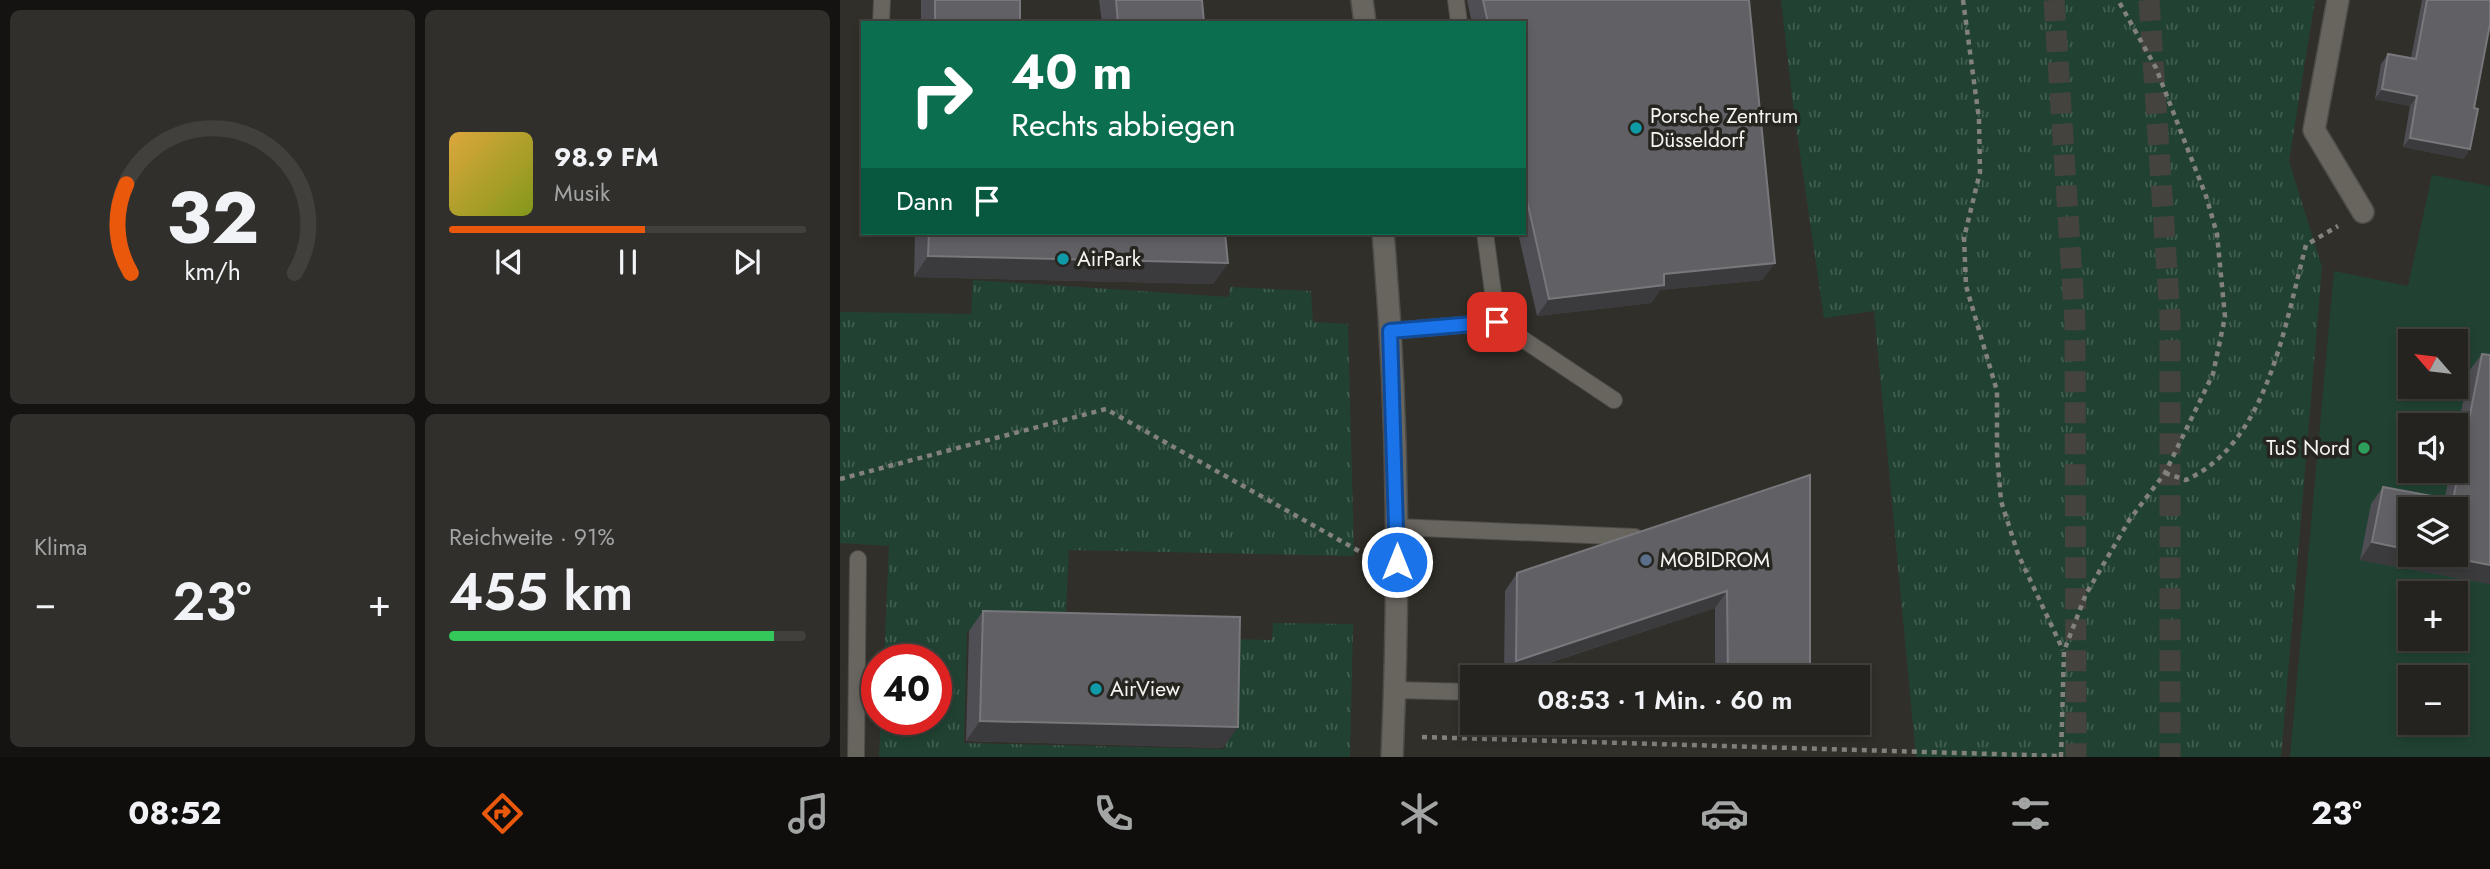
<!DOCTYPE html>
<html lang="de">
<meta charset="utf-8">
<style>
:root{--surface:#25231f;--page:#312f2c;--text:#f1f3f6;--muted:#a3a4a4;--line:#42403d;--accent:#ea580c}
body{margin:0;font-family:Jost,sans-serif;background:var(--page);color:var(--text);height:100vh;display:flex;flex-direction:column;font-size:26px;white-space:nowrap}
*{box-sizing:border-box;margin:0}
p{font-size:23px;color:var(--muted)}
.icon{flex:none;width:38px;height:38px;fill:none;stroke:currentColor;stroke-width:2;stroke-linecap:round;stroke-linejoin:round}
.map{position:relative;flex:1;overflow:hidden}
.side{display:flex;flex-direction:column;gap:10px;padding:10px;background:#141311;width:840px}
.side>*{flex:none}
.hud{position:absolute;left:21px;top:21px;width:665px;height:214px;border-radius:0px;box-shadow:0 4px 10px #0003,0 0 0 2px var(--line);background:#0b6e4f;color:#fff;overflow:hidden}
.needle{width:46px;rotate:298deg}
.fabs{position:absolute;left:1558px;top:329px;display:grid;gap:14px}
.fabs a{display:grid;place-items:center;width:70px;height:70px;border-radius:0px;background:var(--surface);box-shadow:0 4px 10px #0003,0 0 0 2px var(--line);font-size:35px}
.speed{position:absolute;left:21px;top:644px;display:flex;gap:14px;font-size:35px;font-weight:700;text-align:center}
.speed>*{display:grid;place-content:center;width:91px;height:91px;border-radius:50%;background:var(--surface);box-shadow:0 4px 10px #0003,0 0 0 2px var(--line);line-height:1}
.speed .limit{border:10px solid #d22;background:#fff;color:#111}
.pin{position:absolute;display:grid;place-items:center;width:60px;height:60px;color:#fff;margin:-30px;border-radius:14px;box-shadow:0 4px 10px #0006}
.me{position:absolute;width:77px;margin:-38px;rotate:0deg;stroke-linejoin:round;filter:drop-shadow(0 0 5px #0008)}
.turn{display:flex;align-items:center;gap:24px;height:147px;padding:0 35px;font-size:32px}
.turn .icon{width:91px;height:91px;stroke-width:2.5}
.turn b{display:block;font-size:49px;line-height:60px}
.then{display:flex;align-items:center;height:66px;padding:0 35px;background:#0003;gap:14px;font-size:26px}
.big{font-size:52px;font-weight:600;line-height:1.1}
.side .card{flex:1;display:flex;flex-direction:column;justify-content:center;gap:10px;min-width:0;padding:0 24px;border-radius:10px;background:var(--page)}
.side .dial{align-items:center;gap:0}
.dial svg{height:182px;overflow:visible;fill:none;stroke:var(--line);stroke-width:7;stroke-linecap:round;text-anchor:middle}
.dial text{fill:var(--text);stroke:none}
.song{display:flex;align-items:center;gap:21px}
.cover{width:84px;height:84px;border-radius:10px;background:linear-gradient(135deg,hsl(40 70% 55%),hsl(70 70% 35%))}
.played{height:7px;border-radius:4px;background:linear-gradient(90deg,var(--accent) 55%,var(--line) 55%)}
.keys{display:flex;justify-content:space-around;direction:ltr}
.heat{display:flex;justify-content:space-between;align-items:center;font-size:38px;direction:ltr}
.charge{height:10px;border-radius:5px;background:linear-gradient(90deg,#34c759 91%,var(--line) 0)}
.side .tiles{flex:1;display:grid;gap:10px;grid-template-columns:repeat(2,1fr)}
.trip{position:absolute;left:620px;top:665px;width:410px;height:70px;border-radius:0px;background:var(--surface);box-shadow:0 4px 10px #0003,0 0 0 2px var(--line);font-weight:600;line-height:70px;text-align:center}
.tab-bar{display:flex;height:112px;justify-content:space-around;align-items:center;background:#0f0e0c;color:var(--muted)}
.tab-bar .icon{width:49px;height:49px}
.tab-bar .active{color:var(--accent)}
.tab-bar b{font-size:32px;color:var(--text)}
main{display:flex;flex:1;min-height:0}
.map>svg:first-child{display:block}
</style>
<main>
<section class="side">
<div class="tiles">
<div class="card dial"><svg viewBox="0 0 100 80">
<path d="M14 69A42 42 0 1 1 86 69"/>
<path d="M14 69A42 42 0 0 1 12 30" stroke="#ea580c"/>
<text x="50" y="56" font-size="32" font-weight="700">32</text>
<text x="50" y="72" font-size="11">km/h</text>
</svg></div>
<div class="card">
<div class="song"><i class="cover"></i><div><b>98.9 FM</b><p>Musik</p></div></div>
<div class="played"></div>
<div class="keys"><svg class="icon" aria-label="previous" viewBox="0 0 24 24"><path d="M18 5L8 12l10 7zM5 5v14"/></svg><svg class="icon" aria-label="pause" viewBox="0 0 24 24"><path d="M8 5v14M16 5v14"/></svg><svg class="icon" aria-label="next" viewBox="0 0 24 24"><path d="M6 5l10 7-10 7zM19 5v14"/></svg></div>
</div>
<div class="card"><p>Klima</p>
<div class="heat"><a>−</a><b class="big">23°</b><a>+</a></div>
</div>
<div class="card"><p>Reichweite · 91%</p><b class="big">455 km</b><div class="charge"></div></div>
</div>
</section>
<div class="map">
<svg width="1650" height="757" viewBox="0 0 1650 757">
<defs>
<pattern id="grass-tufts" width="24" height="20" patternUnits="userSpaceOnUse" patternTransform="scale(1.75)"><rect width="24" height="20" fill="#214233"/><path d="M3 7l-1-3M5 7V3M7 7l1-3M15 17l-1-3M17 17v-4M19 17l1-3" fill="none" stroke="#425e51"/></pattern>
</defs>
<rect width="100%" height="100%" fill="#312f29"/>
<path fill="url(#grass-tufts)" d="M 941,0 L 1475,0 L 1449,161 L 1482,267 L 1441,757 L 1076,757 L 1034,311 L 984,318 L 953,105 Z
M 133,280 L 389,297 L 390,287 L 471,291 L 473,322 L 508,324 L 514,556 L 229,550 L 225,631 L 127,631 L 124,743 L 385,749 L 388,639 L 432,640 L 433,623 L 513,624 L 510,757 L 39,757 L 41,719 L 96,719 L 96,660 L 44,660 L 49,546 L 0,543 L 0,312 L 131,314 Z"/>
<path fill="#214233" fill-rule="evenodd" d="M 1592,175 L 1650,186 L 1650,757 L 1450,757 L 1494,271 L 1568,286 ZM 1570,341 L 1615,341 L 1615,387 L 1570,387 ZM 1570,425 L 1615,425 L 1615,471 L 1570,471 ZM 1570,509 L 1615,509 L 1615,555 L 1570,555 ZM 1570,593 L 1615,593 L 1615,639 L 1570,639 ZM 1570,677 L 1615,677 L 1615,723 L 1570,723 Z"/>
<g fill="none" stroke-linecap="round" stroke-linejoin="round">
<path stroke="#45433d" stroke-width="21" stroke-dasharray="21 10" stroke-linecap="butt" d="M 1214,0 L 1235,323 L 1236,757
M 1309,0 L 1330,316 L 1330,757"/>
<g stroke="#4e4c48" stroke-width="18">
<path id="service" d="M 616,0 L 619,23
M 41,23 L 42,0
M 657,322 L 774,400
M 550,331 L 657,322 L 645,233
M 557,527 L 795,537
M 555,690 L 632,692
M 16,757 L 18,559"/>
</g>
<g stroke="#4e4c48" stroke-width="24">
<path id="minor" d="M 1498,0 L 1474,130 L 1523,212"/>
</g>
<g stroke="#4e4c48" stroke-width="24">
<path id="tertiary" d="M 522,0 L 525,23
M 543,233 C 558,407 560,583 552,757"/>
</g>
<path stroke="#83817c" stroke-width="4.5" stroke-dasharray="5 5" stroke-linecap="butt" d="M 1123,0 L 1139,119 L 1140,172 L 1124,238 L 1126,286 L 1157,391 L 1157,454 L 1161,501 L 1178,554 L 1223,650
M 1325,473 L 1346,480 C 1428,443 1445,323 1466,245 L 1498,226
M 0,479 L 266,409 L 526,555
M 582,737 L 1220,756
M 1221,757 L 1224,651 L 1246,594 L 1290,519 L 1325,473 L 1373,374 L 1385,317 L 1377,234 L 1366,196 L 1316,68 L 1278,0"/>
<use href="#service" stroke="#68655f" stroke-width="16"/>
<use href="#minor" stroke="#68655f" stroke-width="21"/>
<use href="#tertiary" stroke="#68655f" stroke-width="21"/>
</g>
<path fill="#4f4e54" d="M 81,0 L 180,0 L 180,23 L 81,23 Z
M 259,0 L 362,0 L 364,23 L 262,23 Z
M 627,0 L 909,0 L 923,280 L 820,290 L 811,303 L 697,316 L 678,233 L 684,233 L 684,23 L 632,23 Z
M 1582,0 L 1650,0 L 1624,159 L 1563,147 L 1570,106 L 1535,99 L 1541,64 L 1548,54 L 1571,58 Z
M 75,233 L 385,233 L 388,263 L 373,284 L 74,277 Z
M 1642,354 L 1650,355 L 1650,584 L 1520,560 L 1531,504 L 1543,487 L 1605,498 L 1610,471 L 1615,471 L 1615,444 L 1629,371 Z
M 970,475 L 970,677 L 875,677 L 875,608 L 667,677 L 664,677 L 665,591 L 677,573 Z
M 143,611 L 383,748 L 126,741 L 129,631 Z"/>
<path fill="#3b3a3c" d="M 1542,89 L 1577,96 L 1570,106 L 1535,99 Z
M 1570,138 L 1630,149 L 1624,159 L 1563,147 Z
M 88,256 L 388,263 L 373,284 L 74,277 Z
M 935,263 L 923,280 L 820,290 L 811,303 L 697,316 L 709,299 L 824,274 Z
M 1532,542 L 1570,550 L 1570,555 L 1598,555 L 1650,565 L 1650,584 L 1520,560 Z
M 887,591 L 875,608 L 665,677 L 676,661 Z
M 140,721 L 398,727 L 383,748 L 126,741 Z"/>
<path fill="#616065" stroke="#78777b" stroke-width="2" d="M 95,0 L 180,0 L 180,23 L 95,23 Z
M 276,0 L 362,0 L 364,23 L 278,23 Z
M 643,0 L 909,0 L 935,263 L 824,274 L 824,285 L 709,299 L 684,187 L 684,23 L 648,23 Z
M 1587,0 L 1650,0 L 1650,24 L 1634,108 L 1638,109 L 1630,149 L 1570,138 L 1577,96 L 1542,89 L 1548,54 L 1576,59 Z
M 89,233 L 385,233 L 388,263 L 88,256 Z
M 1642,354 L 1650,355 L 1650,565 L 1598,555 L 1615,555 L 1615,509 L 1570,509 L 1570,550 L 1532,542 L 1543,487 L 1613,500 Z
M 970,475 L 970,677 L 888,677 L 887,591 L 676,661 L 677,573 Z
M 143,611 L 400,617 L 398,727 L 140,721 Z"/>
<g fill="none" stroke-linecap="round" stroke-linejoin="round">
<g stroke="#114b97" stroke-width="18">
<path id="route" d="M 557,562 L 550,331 L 657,322"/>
</g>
<use href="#route" stroke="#1a73e8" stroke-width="12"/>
</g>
<g fill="#0f9aa8" stroke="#272520" stroke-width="2.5">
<circle cx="796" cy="128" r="7"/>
<circle cx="223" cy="259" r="7"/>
<circle cx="256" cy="689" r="7"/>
</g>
<circle fill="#2e9e5b" stroke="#272520" stroke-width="2.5" cx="1524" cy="448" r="7"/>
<circle fill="#5c6f8a" stroke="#272520" stroke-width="2.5" cx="806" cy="560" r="7"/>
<g text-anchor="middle" stroke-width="7" stroke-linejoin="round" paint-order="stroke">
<g font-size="21" fill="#f6f4f1" stroke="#272520" text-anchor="start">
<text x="810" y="123">Porsche Zentrum<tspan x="810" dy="24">Düsseldorf</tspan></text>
<text x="237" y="266">AirPark</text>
<text x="1510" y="455" text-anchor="end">TuS Nord</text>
<text x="820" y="567">MOBIDROM</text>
<text x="270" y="696">AirView</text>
</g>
</g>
</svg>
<div class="fabs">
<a><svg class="needle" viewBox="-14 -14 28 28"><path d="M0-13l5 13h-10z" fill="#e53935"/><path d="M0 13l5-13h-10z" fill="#a3a4a4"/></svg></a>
<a><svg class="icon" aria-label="sound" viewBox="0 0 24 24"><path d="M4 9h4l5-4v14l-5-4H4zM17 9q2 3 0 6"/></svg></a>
<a><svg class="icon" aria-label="layers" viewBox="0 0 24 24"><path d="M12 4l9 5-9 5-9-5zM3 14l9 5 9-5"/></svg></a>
<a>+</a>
<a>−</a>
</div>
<div class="speed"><div class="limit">40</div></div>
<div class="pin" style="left:657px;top:322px;background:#d93025"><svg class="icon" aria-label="arrive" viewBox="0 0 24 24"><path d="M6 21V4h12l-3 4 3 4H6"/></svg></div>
<svg class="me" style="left:557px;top:562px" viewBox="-20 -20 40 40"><circle r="17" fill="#1a73e8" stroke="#fff" stroke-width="3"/><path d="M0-11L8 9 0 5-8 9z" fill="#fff"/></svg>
<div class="trip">08:53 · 1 Min. · 60 m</div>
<div class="hud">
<div class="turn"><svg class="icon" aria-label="right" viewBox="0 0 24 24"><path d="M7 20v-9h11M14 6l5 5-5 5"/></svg><div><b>40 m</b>Rechts abbiegen</div></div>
<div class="then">Dann<svg class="icon" aria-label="arrive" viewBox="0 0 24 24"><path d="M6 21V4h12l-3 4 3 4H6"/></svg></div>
</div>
</div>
</main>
<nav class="tab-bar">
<b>08:52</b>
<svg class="icon active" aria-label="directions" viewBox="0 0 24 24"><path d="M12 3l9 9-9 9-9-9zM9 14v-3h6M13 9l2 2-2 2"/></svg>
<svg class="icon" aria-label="music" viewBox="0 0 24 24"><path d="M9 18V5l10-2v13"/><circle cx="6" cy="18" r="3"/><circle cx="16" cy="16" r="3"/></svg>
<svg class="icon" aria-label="phone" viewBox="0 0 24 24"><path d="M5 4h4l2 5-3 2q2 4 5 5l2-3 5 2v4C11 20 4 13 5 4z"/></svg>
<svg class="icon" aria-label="climate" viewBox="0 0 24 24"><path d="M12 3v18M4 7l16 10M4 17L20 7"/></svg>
<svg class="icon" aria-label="car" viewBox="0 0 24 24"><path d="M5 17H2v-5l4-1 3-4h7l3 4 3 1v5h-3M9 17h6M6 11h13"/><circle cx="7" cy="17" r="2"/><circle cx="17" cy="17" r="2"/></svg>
<svg class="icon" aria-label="filters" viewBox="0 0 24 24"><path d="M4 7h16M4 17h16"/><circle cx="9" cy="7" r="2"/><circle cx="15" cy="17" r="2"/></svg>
<b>23°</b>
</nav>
